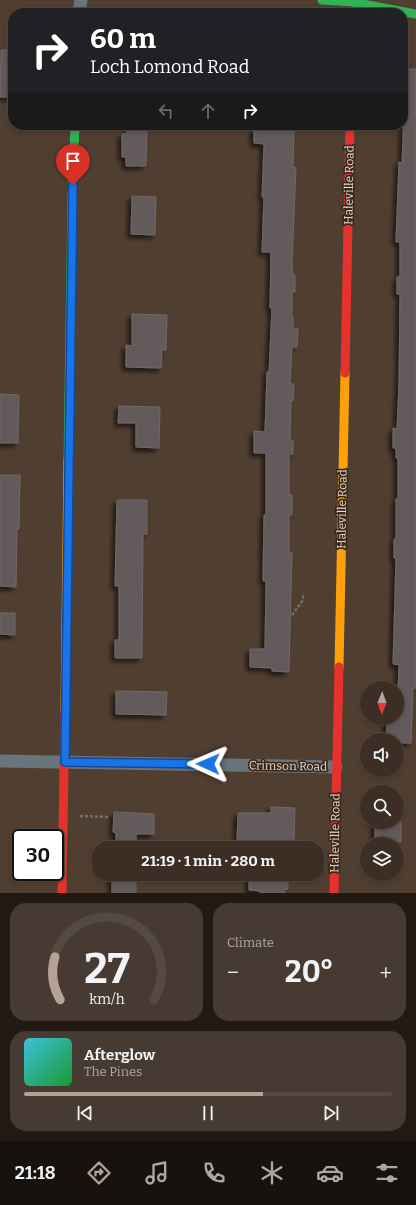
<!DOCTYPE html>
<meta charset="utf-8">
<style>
:root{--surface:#3c2e25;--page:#473a32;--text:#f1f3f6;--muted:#aca8a7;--line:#554a42;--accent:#b5a294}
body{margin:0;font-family:Bitter,serif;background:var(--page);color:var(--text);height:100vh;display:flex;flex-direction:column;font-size:15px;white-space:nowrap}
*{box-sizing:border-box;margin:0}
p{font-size:13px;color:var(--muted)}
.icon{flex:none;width:22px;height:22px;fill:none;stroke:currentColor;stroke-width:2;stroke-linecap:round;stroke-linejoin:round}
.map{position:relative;height:893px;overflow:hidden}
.side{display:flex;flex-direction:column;gap:10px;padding:10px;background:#211914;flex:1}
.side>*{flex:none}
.top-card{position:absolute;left:8px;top:8px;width:400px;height:122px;border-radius:16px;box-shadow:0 2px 6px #0003,0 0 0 1px var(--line);background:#202124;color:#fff;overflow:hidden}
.needle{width:26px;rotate:181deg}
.controls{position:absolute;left:360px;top:681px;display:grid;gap:8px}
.controls a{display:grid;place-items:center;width:44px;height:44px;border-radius:50%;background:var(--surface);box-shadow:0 2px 6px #0003,0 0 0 1px var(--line);font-size:20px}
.speed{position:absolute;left:12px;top:829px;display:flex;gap:8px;font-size:20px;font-weight:700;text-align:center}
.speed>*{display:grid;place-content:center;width:52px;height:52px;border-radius:50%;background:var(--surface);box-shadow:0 2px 6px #0003,0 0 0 1px var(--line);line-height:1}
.speed .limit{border:2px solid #111;border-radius:6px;background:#fff;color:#111}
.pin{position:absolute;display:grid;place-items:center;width:34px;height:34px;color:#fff;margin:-41px -17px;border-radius:50% 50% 50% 0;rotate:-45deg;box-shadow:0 0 4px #0007}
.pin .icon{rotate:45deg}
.me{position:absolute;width:44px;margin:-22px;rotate:271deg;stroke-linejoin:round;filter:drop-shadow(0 0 3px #0008)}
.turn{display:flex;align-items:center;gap:14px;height:84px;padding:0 16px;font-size:18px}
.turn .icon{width:52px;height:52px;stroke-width:2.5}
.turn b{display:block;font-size:28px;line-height:34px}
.lanes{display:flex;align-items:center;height:38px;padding:0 16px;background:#0003;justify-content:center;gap:20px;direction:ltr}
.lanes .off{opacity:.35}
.big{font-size:30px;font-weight:700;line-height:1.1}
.side .card{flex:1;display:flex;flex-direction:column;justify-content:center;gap:6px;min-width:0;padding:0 14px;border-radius:16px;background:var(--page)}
.side .dial{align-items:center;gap:0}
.dial svg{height:104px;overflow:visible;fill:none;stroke:var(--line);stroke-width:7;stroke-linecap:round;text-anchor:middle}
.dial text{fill:var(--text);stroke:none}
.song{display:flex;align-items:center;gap:12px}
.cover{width:48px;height:48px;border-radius:6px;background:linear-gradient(135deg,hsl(190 70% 55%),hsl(130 70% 35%))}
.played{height:4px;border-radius:2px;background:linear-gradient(90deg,var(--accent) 65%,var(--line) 65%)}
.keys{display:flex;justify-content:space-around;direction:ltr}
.heat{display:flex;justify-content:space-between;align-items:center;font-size:22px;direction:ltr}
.side .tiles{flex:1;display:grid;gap:10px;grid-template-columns:1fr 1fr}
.card:last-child{grid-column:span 2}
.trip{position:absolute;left:92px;top:841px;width:232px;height:40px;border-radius:16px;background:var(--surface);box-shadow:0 2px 6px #0003,0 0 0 1px var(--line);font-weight:700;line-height:40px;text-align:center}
.tabs{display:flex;height:64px;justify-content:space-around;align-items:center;background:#18120f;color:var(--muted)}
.tabs .icon{width:28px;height:28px}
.tabs .selected{color:var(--accent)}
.tabs b{font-size:18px;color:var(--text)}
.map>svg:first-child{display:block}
</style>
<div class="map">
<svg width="416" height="893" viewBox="0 0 416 893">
<defs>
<filter id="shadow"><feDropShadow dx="-3.5" dy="3.5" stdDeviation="2" flood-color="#0009"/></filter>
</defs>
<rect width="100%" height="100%" fill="#503e31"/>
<path fill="#645a5b" stroke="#726869" filter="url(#shadow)" d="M 1,50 L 13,50 L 13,97 L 0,97 Z
M 404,69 L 416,69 L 416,688 L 413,688 L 411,743 L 397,743 L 397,740 L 386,740 L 387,718 L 397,718 L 399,665 L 393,664 L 396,558 L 394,558 L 394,539 L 396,539 L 396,499 L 398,499 L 398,458 L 396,458 L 396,448 L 393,448 L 393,428 L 397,429 L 399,385 L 400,294 L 397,294 L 397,277 L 400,277 L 400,242 L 396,242 L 399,162 L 402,163 L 403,139 Z
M 266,125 L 294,125 L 293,167 L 296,168 L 292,265 L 293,275 L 295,275 L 295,292 L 292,292 L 292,317 L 293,317 L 293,328 L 298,329 L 297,347 L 292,347 L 290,384 L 294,384 L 293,401 L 291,401 L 290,440 L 293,440 L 293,454 L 289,454 L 289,495 L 292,495 L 292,515 L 289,515 L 289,553 L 292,553 L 289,672 L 272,671 L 272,668 L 250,667 L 250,649 L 265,649 L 266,581 L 263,581 L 264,515 L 266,515 L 266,453 L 254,453 L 254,431 L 265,432 L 267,372 L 269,372 L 272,308 L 270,308 L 271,252 L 262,252 L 264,197 L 262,197 L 264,144 L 254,143 L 254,128 L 266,128 Z
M 127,129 L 147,129 L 146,166 L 126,166 L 126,157 L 122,157 L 122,134 L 127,134 Z
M 132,196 L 156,197 L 155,235 L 131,234 Z
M 132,314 L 167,315 L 166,350 L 162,350 L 161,368 L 126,367 L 126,345 L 132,346 Z
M 0,394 L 19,395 L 18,443 L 0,443 Z
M 119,406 L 160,407 L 159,448 L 136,447 L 136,423 L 118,423 Z
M 0,475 L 20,475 L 19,529 L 17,529 L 16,587 L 0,586 Z
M 117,500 L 147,500 L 147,534 L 143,534 L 142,658 L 115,658 L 115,640 L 119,640 L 119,586 L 115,586 Z
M 0,613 L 15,613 L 15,635 L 0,634 Z
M 116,691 L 167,692 L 166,715 L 116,714 Z
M 271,807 L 295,808 L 294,842 L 237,841 L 238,813 L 271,813 Z
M 114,812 L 154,814 L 154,834 L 136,834 L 136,845 L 116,845 L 116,833 L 113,832 Z
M 375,822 L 401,822 L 401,842 L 375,841 Z
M 112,874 L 136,874 L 136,893 L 112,893 Z
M 249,874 L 288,874 L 288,889 L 285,889 L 285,893 L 260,893 L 260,891 L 249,890 Z"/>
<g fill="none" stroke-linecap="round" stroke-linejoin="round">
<path stroke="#6f7272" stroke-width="2.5" stroke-dasharray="3 2" stroke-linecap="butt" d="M 292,615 L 303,600 L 303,593
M 80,816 L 109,817"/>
<path stroke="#6a747b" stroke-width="13" d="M 79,13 L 81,0
M 0,761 L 336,767"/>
<path stroke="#30b455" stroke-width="9" d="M 322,0 L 352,2 L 416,14
M 68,461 L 72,200 L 75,125"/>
<path stroke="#ff9f0a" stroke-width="9" d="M 339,667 L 345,373
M 65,710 L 68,461"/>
<path stroke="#e5322d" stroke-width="9" d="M 345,373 L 350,125
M 62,893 L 65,710
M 334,893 L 339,667"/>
</g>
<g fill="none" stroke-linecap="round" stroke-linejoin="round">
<g stroke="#114b97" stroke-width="10">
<path id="route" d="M 73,185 L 65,762 L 208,764"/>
</g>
<use href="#route" stroke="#1a73e8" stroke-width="7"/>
</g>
<g text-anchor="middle" stroke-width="3.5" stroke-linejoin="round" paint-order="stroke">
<g font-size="12" fill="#ecd8ca" stroke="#37281d">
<text transform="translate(349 185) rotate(-89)" y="4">Haleville Road</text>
<text transform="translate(342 509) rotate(-89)" y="4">Haleville Road</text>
<text transform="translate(288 766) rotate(1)" y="4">Crimson Road</text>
<text transform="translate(335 833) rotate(-89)" y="4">Haleville Road</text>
</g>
</g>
</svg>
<div class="controls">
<a><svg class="needle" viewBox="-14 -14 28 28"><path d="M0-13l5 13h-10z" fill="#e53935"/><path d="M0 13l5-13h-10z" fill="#aca8a7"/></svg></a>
<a><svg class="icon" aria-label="sound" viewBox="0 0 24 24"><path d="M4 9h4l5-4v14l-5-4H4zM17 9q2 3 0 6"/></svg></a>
<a><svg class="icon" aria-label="search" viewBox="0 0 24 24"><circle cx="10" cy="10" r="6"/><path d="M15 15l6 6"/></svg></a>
<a><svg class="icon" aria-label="layers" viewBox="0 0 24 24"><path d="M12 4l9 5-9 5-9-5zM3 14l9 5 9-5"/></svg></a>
</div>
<div class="speed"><div class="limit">30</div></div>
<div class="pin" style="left:73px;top:185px;background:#d93025"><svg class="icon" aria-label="arrive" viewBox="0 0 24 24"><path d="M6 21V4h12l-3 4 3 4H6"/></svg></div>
<svg class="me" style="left:208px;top:764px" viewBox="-20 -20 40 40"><path d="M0-17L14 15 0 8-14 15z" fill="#1a73e8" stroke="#fff" stroke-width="4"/></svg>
<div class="trip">21:19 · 1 min · 280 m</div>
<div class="top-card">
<div class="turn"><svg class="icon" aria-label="right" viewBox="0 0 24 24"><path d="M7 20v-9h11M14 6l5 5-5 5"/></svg><div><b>60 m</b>Loch Lomond Road</div></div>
<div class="lanes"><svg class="icon off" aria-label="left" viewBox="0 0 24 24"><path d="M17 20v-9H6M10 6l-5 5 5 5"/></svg><svg class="icon off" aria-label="ahead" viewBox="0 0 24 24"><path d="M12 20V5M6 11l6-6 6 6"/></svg><svg class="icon" aria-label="right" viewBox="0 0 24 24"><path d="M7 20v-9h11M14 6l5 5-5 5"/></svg></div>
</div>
</div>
<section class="side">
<div class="tiles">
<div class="card dial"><svg viewBox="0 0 100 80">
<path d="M14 69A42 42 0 1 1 86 69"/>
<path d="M14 69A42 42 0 0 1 10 36" stroke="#b5a294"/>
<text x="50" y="56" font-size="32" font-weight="700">27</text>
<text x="50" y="72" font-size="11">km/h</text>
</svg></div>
<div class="card"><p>Climate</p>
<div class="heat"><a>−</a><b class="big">20°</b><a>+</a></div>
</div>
<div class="card">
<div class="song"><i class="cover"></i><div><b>Afterglow</b><p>The Pines</p></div></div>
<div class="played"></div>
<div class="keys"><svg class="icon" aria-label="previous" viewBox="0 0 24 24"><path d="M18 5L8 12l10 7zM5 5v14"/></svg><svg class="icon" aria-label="pause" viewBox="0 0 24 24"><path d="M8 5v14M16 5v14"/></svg><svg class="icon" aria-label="next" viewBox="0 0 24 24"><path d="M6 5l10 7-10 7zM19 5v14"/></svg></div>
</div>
</div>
</section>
<nav class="tabs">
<b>21:18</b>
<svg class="icon selected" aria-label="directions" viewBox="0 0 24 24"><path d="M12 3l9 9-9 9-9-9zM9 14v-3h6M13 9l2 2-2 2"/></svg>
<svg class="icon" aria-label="music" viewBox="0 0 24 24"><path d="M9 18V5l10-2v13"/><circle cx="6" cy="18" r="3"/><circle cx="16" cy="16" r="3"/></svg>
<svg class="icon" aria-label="phone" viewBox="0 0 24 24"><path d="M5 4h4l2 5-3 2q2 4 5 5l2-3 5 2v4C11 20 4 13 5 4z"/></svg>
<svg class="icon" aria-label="climate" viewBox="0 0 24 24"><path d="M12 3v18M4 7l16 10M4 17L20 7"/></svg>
<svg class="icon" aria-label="car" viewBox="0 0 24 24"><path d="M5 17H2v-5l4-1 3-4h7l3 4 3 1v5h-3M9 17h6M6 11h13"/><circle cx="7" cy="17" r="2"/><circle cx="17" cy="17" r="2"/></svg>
<svg class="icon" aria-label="filters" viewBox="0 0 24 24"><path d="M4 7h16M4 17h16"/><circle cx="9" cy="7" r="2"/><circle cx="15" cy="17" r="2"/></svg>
</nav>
